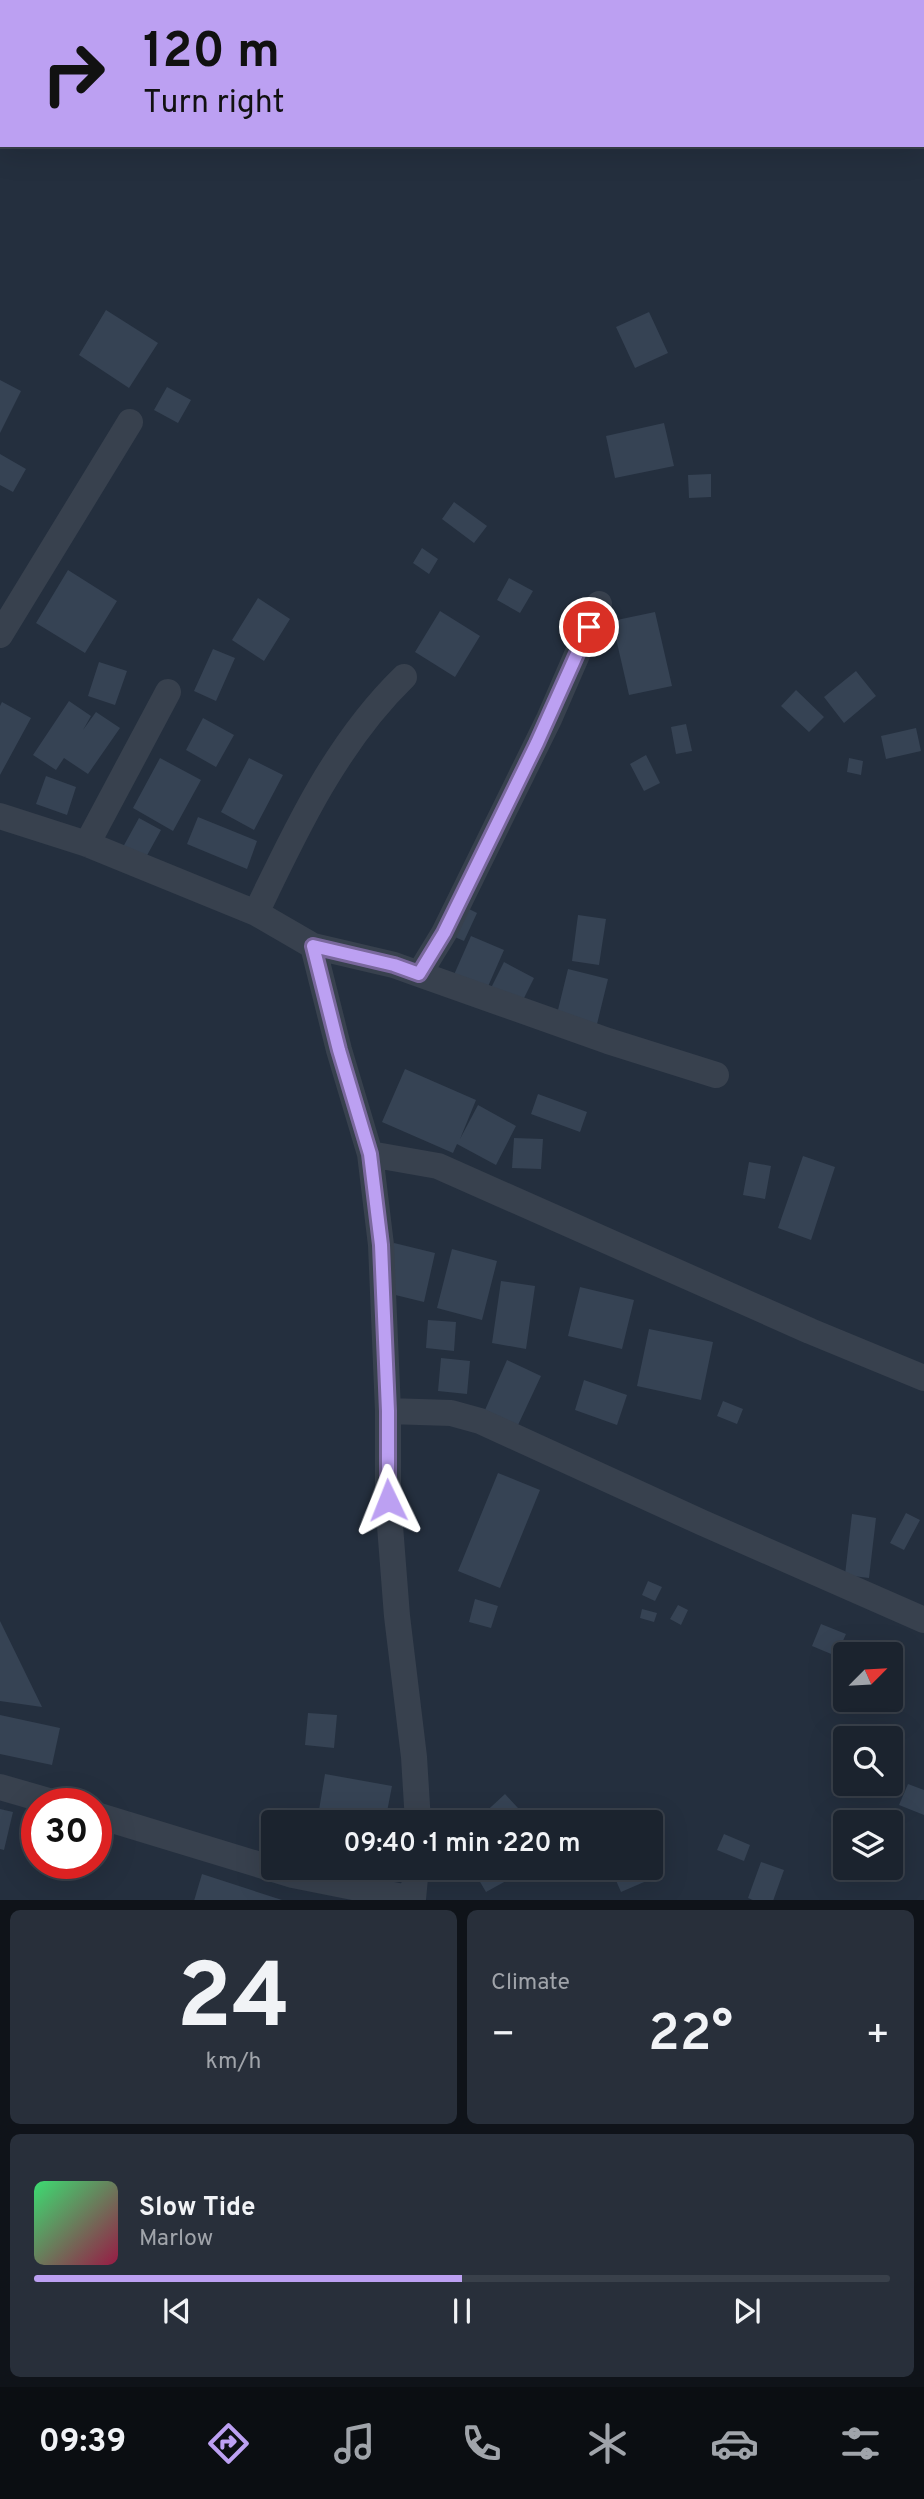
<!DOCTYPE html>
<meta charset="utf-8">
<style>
:root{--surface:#1b232e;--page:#282f3a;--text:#f1f3f6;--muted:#a0a4aa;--line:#39404a;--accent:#bca0f2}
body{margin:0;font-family:Overpass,sans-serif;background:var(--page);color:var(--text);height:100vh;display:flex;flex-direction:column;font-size:26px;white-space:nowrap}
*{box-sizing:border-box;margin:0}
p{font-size:23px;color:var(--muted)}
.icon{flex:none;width:38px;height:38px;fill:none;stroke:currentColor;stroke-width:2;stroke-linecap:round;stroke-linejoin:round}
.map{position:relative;height:1900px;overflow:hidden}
.sheet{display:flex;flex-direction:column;gap:10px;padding:10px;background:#0f1319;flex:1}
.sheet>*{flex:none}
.guide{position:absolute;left:0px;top:0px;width:924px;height:147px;box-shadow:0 7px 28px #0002,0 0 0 2px var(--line);background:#bca0f2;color:#111;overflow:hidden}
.needle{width:46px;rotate:66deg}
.tools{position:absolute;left:833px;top:1642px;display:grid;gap:14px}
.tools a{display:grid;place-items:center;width:70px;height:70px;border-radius:7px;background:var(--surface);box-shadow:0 7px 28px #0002,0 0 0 2px var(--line);font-size:35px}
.speed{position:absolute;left:21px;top:1788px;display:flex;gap:14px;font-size:35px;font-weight:700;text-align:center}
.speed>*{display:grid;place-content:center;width:91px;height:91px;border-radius:50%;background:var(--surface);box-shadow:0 7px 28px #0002,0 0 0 2px var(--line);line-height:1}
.speed .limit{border:10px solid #d22;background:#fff;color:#111}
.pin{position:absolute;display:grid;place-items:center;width:60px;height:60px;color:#fff;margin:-30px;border:4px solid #fff;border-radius:50%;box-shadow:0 2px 7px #0007}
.me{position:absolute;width:77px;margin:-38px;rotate:358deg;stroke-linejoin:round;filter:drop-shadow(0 0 5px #0008)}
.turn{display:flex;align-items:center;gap:24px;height:147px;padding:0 28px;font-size:32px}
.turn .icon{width:91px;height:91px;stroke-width:2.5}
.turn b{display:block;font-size:49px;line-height:60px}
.big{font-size:52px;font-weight:600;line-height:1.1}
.sheet .card{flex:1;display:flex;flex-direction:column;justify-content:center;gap:10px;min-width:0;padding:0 24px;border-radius:10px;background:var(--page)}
.sheet .dial{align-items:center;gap:0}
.dial b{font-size:91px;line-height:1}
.song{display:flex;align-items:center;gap:21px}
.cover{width:84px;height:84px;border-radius:10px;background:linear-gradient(135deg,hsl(140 70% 55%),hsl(340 70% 35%))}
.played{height:7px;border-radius:4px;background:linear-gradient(90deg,var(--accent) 50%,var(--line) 50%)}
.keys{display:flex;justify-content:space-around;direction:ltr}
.heat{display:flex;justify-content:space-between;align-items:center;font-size:38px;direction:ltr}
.sheet .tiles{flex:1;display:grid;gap:10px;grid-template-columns:1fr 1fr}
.card:last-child{grid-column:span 2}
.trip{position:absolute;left:261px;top:1810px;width:402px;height:70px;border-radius:7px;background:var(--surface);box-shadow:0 7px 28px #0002,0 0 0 2px var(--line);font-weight:600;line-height:70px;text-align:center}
.tabs{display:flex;height:112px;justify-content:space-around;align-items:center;background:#0b0e12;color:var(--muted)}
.tabs .icon{width:49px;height:49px}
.tabs .active{color:var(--accent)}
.tabs b{font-size:32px;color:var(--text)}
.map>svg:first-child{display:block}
</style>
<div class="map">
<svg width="924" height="1901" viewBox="0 0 924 1901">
<rect width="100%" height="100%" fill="#242f3e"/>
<path fill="#364354" d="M 106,310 L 158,343 L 129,388 L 79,355 Z
M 649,312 L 668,353 L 635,368 L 616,327 Z
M 0,380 L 21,391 L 0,433 Z
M 167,387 L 191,400 L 178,423 L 154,410 Z
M 664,423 L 674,466 L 615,478 L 606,436 Z
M 0,454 L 26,469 L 13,492 L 0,485 Z
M 711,474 L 711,497 L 689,498 L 688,475 Z
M 454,502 L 487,526 L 474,543 L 442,519 Z
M 422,548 L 438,559 L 429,574 L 413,563 Z
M 68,570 L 117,601 L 85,653 L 36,623 Z
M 509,578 L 533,591 L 520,613 L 497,600 Z
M 258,598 L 290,619 L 264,661 L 232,640 Z
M 440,611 L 480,636 L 455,677 L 415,652 Z
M 655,612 L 672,686 L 629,695 L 612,621 Z
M 213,649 L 235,658 L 216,701 L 194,691 Z
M 99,662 L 127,671 L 115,705 L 88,696 Z
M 856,671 L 876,696 L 844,723 L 824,697 Z
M 796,690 L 824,717 L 809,732 L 781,706 Z
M 69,701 L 91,716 L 83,730 L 96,712 L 120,728 L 88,774 L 64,758 L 56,770 L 33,755 Z
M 2,702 L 31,718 L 0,775 L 0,706 Z
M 203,718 L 234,735 L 216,767 L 186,750 Z
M 686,724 L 692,751 L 676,754 L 671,727 Z
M 916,728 L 921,751 L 886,759 L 881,736 Z
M 646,755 L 660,783 L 644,791 L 630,764 Z
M 160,758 L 201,780 L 173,831 L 133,808 Z
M 249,758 L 283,775 L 254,830 L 221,812 Z
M 849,758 L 863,761 L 861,775 L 847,772 Z
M 46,776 L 76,787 L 67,815 L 36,804 Z
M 198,817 L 257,841 L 247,869 L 187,844 Z
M 139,818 L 161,830 L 145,859 L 123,847 Z
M 461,905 L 477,913 L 464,941 L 448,934 Z
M 578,915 L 606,919 L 599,965 L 572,961 Z
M 471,936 L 504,950 L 486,991 L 453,977 Z
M 504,962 L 534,978 L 521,1004 L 491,988 Z
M 568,969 L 608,979 L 597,1024 L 557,1014 Z
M 405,1069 L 476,1100 L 460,1139 L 478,1105 L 516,1126 L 496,1165 L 457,1144 L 453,1153 L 382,1122 Z
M 538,1094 L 587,1112 L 580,1132 L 531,1114 Z
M 514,1138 L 543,1139 L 541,1169 L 512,1168 Z
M 803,1156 L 835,1167 L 811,1240 L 778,1228 Z
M 749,1162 L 771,1166 L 765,1199 L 743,1195 Z
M 394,1243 L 435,1253 L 424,1302 L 383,1292 Z
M 452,1249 L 497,1261 L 482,1320 L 437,1308 Z
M 501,1281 L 535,1286 L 526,1349 L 492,1343 Z
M 580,1287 L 634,1300 L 622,1349 L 568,1336 Z
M 428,1320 L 456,1322 L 454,1351 L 426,1348 Z
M 649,1329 L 713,1342 L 701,1400 L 637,1386 Z
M 441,1358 L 470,1361 L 467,1394 L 438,1391 Z
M 507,1360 L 541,1376 L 518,1425 L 485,1410 Z
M 584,1380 L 627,1395 L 617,1425 L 575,1410 Z
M 723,1401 L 743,1409 L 737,1424 L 717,1416 Z
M 498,1473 L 540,1490 L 500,1588 L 458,1571 Z
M 906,1513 L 920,1520 L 904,1550 L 890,1543 Z
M 852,1514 L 876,1518 L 869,1578 L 845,1575 Z
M 648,1581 L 662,1587 L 655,1601 L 642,1595 Z
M 475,1599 L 498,1606 L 491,1628 L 469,1622 Z
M 678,1605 L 688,1610 L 681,1625 L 670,1619 Z
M 642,1609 L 657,1613 L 654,1622 L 640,1618 Z
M 0,1621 L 42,1707 L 0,1701 Z
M 821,1624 L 846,1634 L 836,1656 L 812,1646 Z
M 308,1713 L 337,1715 L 334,1748 L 305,1745 Z
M 0,1715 L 60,1728 L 52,1765 L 0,1754 Z
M 325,1774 L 392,1786 L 385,1822 L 317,1822 Z
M 908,1784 L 924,1790 L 924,1815 L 899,1805 Z
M 505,1794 L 531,1822 L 482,1822 L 479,1818 Z
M 0,1809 L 13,1812 L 4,1850 L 0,1849 Z
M 31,1809 L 37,1810 L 37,1837 L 25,1835 Z
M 724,1834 L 750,1845 L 744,1861 L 717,1850 Z
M 761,1862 L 784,1870 L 773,1901 L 755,1901 L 748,1898 Z
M 479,1867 L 498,1867 L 506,1881 L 486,1892 L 473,1870 Z
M 616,1867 L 646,1867 L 651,1879 L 621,1892 L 611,1869 Z
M 202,1874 L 282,1900 L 282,1901 L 194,1901 Z"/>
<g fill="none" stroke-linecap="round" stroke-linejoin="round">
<path stroke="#38414e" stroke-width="26" d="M 0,635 L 130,422
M 0,816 L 87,844 L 256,913 L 313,946 L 339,1050 L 370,1154 L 381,1245 L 388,1411 L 388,1500 L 397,1616 L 414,1757 L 418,1822
M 87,844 L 168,692
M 256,913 C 296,829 337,742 404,677
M 313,946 L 394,965 L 419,974 L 444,933 L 549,719 L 599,604
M 419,974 L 608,1041 L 716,1075
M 370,1154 L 438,1166 L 810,1331 L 924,1378
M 388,1411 L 451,1413 L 480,1421 L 703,1523 L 924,1620
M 0,1787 L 59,1804
M 96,1815 L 293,1875 L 413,1899 L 416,1867"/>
</g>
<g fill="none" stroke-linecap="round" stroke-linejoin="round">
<g stroke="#7a689d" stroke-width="18">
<path id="route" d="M 388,1500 L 388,1411 L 381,1245 L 370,1154 L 339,1050 L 313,946 L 394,965 L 419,974 L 444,933 L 537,743 L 589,627"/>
</g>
<use href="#route" stroke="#bca0f2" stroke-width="12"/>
</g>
</svg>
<div class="tools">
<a><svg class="needle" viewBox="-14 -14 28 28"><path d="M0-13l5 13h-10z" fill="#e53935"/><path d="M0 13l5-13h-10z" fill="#a0a4aa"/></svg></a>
<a><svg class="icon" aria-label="search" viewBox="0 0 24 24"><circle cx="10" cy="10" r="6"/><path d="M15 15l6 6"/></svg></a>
<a><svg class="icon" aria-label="layers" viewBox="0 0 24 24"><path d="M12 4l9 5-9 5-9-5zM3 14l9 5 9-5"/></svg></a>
</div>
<div class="speed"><div class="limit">30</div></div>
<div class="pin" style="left:589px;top:627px;background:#d93025"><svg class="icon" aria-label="arrive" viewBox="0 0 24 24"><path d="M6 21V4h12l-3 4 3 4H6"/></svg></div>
<svg class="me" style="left:388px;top:1500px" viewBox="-20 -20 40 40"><path d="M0-17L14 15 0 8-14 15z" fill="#bca0f2" stroke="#fff" stroke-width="4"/></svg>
<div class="trip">09:40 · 1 min · 220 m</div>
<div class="guide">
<div class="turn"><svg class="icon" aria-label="right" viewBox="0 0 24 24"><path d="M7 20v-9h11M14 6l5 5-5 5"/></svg><div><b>120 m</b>Turn right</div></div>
</div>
</div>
<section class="sheet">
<div class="tiles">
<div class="card dial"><b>24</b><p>km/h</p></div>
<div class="card"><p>Climate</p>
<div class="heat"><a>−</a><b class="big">22°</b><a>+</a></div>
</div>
<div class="card">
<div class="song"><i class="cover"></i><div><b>Slow Tide</b><p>Marlow</p></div></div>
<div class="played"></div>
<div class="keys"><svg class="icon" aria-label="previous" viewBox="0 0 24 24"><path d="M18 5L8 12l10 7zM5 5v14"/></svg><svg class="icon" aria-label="pause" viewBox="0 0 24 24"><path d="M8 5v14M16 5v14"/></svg><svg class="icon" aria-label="next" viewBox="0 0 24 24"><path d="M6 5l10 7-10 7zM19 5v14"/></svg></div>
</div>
</div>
</section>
<nav class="tabs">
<b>09:39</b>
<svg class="icon active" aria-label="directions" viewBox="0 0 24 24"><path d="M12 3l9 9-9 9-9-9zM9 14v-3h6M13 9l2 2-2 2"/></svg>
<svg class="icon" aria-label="music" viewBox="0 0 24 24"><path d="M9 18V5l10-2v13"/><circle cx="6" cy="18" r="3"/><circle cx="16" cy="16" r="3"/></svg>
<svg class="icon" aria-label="phone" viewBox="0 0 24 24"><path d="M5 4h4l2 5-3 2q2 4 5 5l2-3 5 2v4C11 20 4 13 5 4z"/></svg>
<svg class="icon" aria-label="climate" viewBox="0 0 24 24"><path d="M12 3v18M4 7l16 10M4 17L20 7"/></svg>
<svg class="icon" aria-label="car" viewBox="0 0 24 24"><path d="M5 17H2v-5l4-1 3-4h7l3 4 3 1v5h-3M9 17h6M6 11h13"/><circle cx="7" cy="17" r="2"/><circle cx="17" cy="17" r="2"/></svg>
<svg class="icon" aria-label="filters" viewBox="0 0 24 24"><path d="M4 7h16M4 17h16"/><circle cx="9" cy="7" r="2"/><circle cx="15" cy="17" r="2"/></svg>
</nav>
